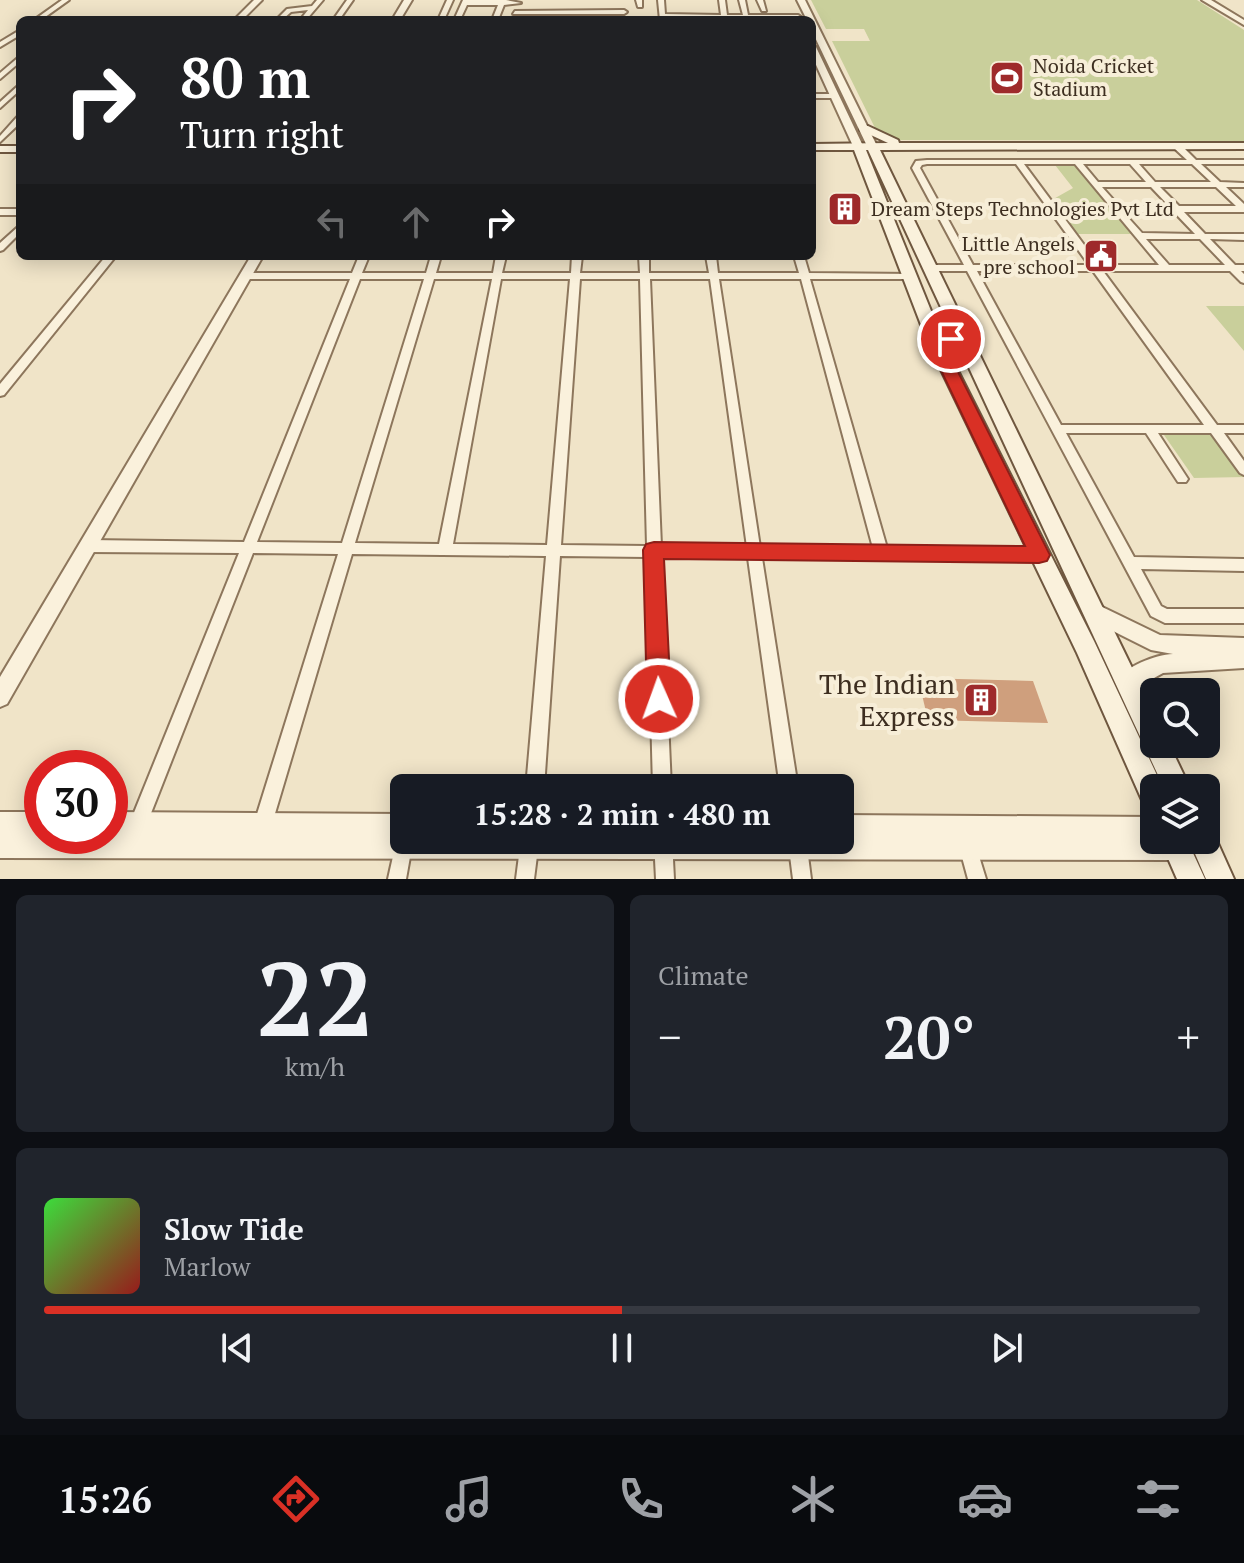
<!DOCTYPE html>
<meta charset="utf-8">
<style>
:root{--surface:#171b24;--page:#20242c;--text:#f1f3f6;--muted:#9ea1a6;--line:#363941;--accent:#d93025}
body{margin:0;font-family:"PT Serif",serif;background:var(--page);color:var(--text);height:100vh;display:flex;flex-direction:column;font-size:30px;white-space:nowrap}
*{box-sizing:border-box;margin:0}
p{font-size:26px;color:var(--muted)}
.icon{flex:none;width:44px;height:44px;fill:none;stroke:currentColor;stroke-width:2;stroke-linecap:round;stroke-linejoin:round}
.map{position:relative;height:879px;overflow:hidden}
.side{display:flex;flex-direction:column;gap:16px;padding:16px;background:#0d0f14;flex:1}
.side>*{flex:none}
.top-card{position:absolute;left:16px;top:16px;width:800px;height:244px;border-radius:12px;box-shadow:0 4px 20px #0003;background:#202124;color:#fff;overflow:hidden}
.buttons{position:absolute;left:1140px;top:678px;display:grid;gap:16px}
.buttons a{display:grid;place-items:center;width:80px;height:80px;border-radius:12px;background:var(--surface);box-shadow:0 4px 20px #0003;font-size:40px}
.speed{position:absolute;left:24px;top:750px;display:flex;gap:16px;font-size:40px;font-weight:700;text-align:center}
.speed>*{display:grid;place-content:center;width:104px;height:104px;border-radius:50%;background:var(--surface);box-shadow:0 4px 20px #0003;line-height:1}
.speed .limit{border:12px solid #d22;background:#fff;color:#111}
.pin{position:absolute;display:grid;place-items:center;width:68px;height:68px;color:#fff;margin:-34px;border:4px solid #fff;border-radius:50%;box-shadow:0 2px 8px #0007}
.me{position:absolute;width:88px;margin:-44px;rotate:358deg;stroke-linejoin:round;filter:drop-shadow(0 0 6px #0008)}
.turn{display:flex;align-items:center;gap:28px;height:168px;padding:0 32px;font-size:36px}
.turn .icon{width:104px;height:104px;stroke-width:2.5}
.turn b{display:block;font-size:56px;line-height:68px}
.lanes{display:flex;align-items:center;height:76px;padding:0 32px;background:#0003;justify-content:center;gap:40px;direction:ltr}
.lanes .off{opacity:.35}
.big{font-size:60px;font-weight:700;line-height:1.1}
.side .tile{flex:1;display:flex;flex-direction:column;justify-content:center;gap:12px;min-width:0;padding:0 28px;border-radius:12px;background:var(--page)}
.side .dial{align-items:center;gap:0}
.dial b{font-size:104px;line-height:1}
.song{display:flex;align-items:center;gap:24px}
.cover{width:96px;height:96px;border-radius:12px;background:linear-gradient(135deg,hsl(120 70% 55%),hsl(0 70% 35%))}
.played{height:8px;border-radius:4px;background:linear-gradient(90deg,var(--accent) 50%,var(--line) 50%)}
.keys{display:flex;justify-content:space-around;direction:ltr}
.heat{display:flex;justify-content:space-between;align-items:center;font-size:44px;direction:ltr}
.side .tiles{flex:1;display:grid;gap:16px;grid-template-columns:1fr 1fr}
.tile:last-child{grid-column:span 2}
.trip{position:absolute;left:390px;top:774px;width:464px;height:80px;border-radius:12px;background:var(--surface);box-shadow:0 4px 20px #0003;font-weight:700;line-height:80px;text-align:center}
.dock{display:flex;height:128px;justify-content:space-around;align-items:center;background:#090b0e;color:var(--muted)}
.dock .icon{width:56px;height:56px}
.dock .current{color:var(--accent)}
.dock b{font-size:36px;color:var(--text)}
.map>svg:first-child{display:block}
</style>
<div class="map">
<svg width="1244" height="879" viewBox="0 0 1244 879">
<rect width="100%" height="100%" fill="#f0e4c8"/>
<path fill="#c9cf9b" d="M 811,0 L 1197,0 L 1244,30 L 1244,141 L 894,140 L 877,132 L 832,41 L 870,41 L 864,29 L 826,29 Z
M 1055,165 L 1075,165 L 1134,234 L 1075,234 L 1050,201 L 1073,188 Z
M 1206,306 L 1244,306 L 1244,351 Z
M 1212,434 L 1244,477 L 1194,478 L 1164,435 Z"/>
<path fill="#cf9f7d" d="M 918,678 L 1033,681 L 1048,723 L 928,720 Z"/>
<g fill="none" stroke-linecap="round" stroke-linejoin="round">
<g stroke="#8d765c" stroke-width="4">
<path id="minor" d="M 62,0 L 69,0 L 41,20 L 34,20 Z
M 317,0 L 323,0 L 306,20 L 300,20 L 308,10 L 291,12 L 282,20 L 276,20 L 287,9 L 312,6 Z
M 347,0 L 353,0 L 339,20 L 333,20 Z
M 447,0 L 453,0 L 444,20 L 438,20 Z
M 463,0 L 506,0 L 521,3 L 504,5 L 498,20 L 492,20 L 498,5 L 467,5 L 460,20 L 454,20 Z
M 636,0 L 642,0 L 642,7 L 638,7 Z
M 658,0 L 664,0 L 665,14 L 721,15 L 719,0 L 725,0 L 727,15 L 743,15 L 739,0 L 745,0 L 748,15 L 798,15 L 801,17 L 798,19 L 666,18 L 666,20 L 660,20 Z
M 757,0 L 763,0 L 766,11 L 762,11 Z
M 515,11 L 624,10 L 627,12 L 624,14 L 513,14 Z
M 20,30 L 20,35 L 0,47 L 0,42 Z
M 20,56 L 20,62 L 0,79 L 0,73 Z
M 20,84 L 20,90 L 0,108 L 0,102 Z
M 812,94 L 834,94 L 837,96 L 834,98 L 812,98 Z
M 17,117 L 20,117 L 20,123 L 0,142 L 0,136 Z
M 1174,144 L 1180,144 L 1196,160 L 1244,160 L 1244,164 L 1201,164 L 1220,182 L 1244,183 L 1244,187 L 1226,187 L 1244,204 L 1244,212 L 1184,212 L 1205,234 L 1244,234 L 1244,240 L 1210,239 L 1235,265 L 1244,265 L 1244,271 L 1241,271 L 1244,274 L 1244,283 L 1241,282 L 1230,271 L 1103,271 L 1217,425 L 1244,425 L 1244,433 L 1224,433 L 1244,461 L 1244,475 L 1240,473 L 1211,433 L 1158,433 L 1188,479 L 1186,482 L 1178,482 L 1146,433 L 1066,433 L 1134,557 L 1244,559 L 1244,571 L 1141,569 L 1161,606 L 1167,609 L 1244,609 L 1244,623 L 1165,623 L 1151,616 L 967,271 L 930,271 L 925,268 L 930,265 L 964,265 L 912,168 L 916,161 L 927,160 L 1187,160 L 1174,148 ZM 927,164 L 1016,164 L 1089,265 L 973,265 L 920,168 L 922,165 ZM 1024,164 L 1075,164 L 1159,265 L 1099,265 ZM 1083,164 L 1130,164 L 1146,182 L 1098,182 ZM 1139,164 L 1192,164 L 1211,182 L 1155,182 ZM 1102,187 L 1151,187 L 1169,206 L 1119,206 ZM 1160,187 L 1216,187 L 1236,206 L 1179,206 ZM 1123,212 L 1174,212 L 1195,234 L 1142,233 ZM 1146,239 L 1200,239 L 1225,265 L 1169,265 ZM 977,271 L 1093,271 L 1204,425 L 1061,425 Z
M 0,209 L 20,209 L 20,215 L 0,215 Z
M 20,225 L 20,233 L 3,250 L 0,251 L 0,243 Z
M 106,256 L 116,256 L 4,395 L 0,396 L 0,384 Z
M 359,256 L 369,256 L 362,273 L 426,273 L 431,256 L 441,256 L 436,273 L 493,273 L 496,256 L 506,256 L 502,273 L 571,273 L 572,256 L 582,256 L 580,273 L 640,273 L 639,256 L 649,256 L 649,273 L 709,273 L 706,256 L 716,256 L 718,273 L 799,273 L 794,256 L 804,256 L 809,273 L 914,274 L 916,276 L 911,279 L 810,279 L 887,548 L 1039,549 L 1044,551 L 1046,555 L 1044,559 L 1039,561 L 762,558 L 798,788 L 780,788 L 748,558 L 661,557 L 671,788 L 653,788 L 647,557 L 560,556 L 544,788 L 526,788 L 546,556 L 352,554 L 271,827 L 268,833 L 262,836 L 256,833 L 253,827 L 338,554 L 253,553 L 144,831 L 138,834 L 132,831 L 129,825 L 239,553 L 88,552 L 83,550 L 81,546 L 83,542 L 88,540 L 244,542 L 350,279 L 245,279 L 240,276 L 245,273 L 352,273 ZM 360,279 L 424,279 L 342,543 L 257,542 ZM 434,279 L 492,279 L 439,544 L 355,543 ZM 501,279 L 570,279 L 547,545 L 453,544 ZM 580,279 L 640,279 L 647,546 L 561,545 ZM 650,279 L 710,279 L 747,547 L 661,546 ZM 719,279 L 801,279 L 873,548 L 760,547 Z
M 404,831 L 404,840 L 413,840 L 406,879 L 388,879 L 398,834 Z
M 968,837 L 974,840 L 986,879 L 968,879 L 959,846 L 962,840 Z
M 521,840 L 539,840 L 534,879 L 516,879 Z
M 654,840 L 672,840 L 674,879 L 656,879 Z
M 788,840 L 806,840 L 811,879 L 793,879 Z"/>
</g>
<g stroke="#8d765c" stroke-width="4">
<path id="tertiary" d="M 254,0 L 262,0 L 242,20 L 234,20 Z
M 404,0 L 412,0 L 400,20 L 392,20 Z
M 797,0 L 805,0 L 877,146 L 876,148 L 867,146 L 812,31 L 812,20 L 807,20 Z
M 1202,0 L 1211,0 L 1244,20 L 1244,25 Z
M 812,45 L 816,47 L 863,146 L 862,148 L 853,146 L 812,56 Z
M 251,256 L 263,256 L 7,704 L 0,707 L 0,677 Z
M 1094,603 L 1160,635 L 1244,638 L 1244,668 L 1163,673 L 1127,693 L 1120,690 L 1117,683 C 1124,666 1155,655 1173,654 L 1151,650 L 1087,618 L 1084,612 L 1087,606 Z
M 0,812 L 42,812 L 42,836 L 110,836 L 110,812 L 404,814 L 404,840 L 840,840 L 840,815 L 1154,817 L 1154,840 L 1186,840 L 1189,848 L 1186,857 L 1177,860 L 0,858 Z"/>
</g>
<g stroke="#6f573f" stroke-width="4">
<path id="secondary" d="M 860,126 L 868,126 L 898,140 L 899,143 L 1244,143 L 1244,149 L 880,150 L 1154,713 L 1154,744 L 1169,744 L 1190,788 L 1164,788 L 868,150 L 866,150 L 944,343 L 1094,641 L 1163,788 L 1154,788 L 1154,811 L 1145,807 L 1077,653 L 928,343 L 854,150 L 812,150 L 812,144 L 888,143 L 860,130 Z
M 0,146 L 20,146 L 20,152 L 0,152 Z
M 1206,828 L 1212,830 L 1234,879 L 1206,879 L 1189,840 L 1206,840 Z
M 1160,840 L 1187,840 L 1205,879 L 1177,879 Z"/>
</g>
<use href="#minor" fill="#faf1dc" fill-rule="evenodd"/>
<use href="#tertiary" fill="#faf1dc" fill-rule="evenodd"/>
<use href="#secondary" fill="#faf1dc" fill-rule="evenodd"/>
</g>
<path fill="#d93025" stroke="#8d1f18" stroke-width="2" d="M 951,334 L 959,339 L 955,343 L 958,356 L 953,362 L 1050,555 L 1047,561 L 1039,563 L 664,559 L 671,699 L 667,707 L 659,711 L 650,707 L 647,699 L 643,550 L 646,544 L 654,542 L 1025,546 L 937,362 L 941,355 L 938,340 Z"/>
<defs>
<g id="stadium-square" transform="scale(1.8)"><rect x="-9" y="-9" width="18" height="18" rx="4" fill="#9e2a2b" stroke="#f7eed8"/><path d="M0-5a6.5 5 0 1 0 0 10a6.5 5 0 1 0 0-10ZM-3.5-1.8h7v3.6h-7Z" fill="#fff"/></g>
<g id="building-square" transform="scale(1.8)"><rect x="-9" y="-9" width="18" height="18" rx="4" fill="#9e2a2b" stroke="#f7eed8"/><path d="M-4-6H4V6H1V3H-1V6H-4ZM-2.5-4.3h1.7v1.8h-1.7ZM.8-4.3h1.7v1.8H.8ZM-2.5-1h1.7V.8h-1.7ZM.8-1h1.7V.8H.8Z" fill="#fff"/></g>
<g id="civic-square" transform="scale(1.8)"><rect x="-9" y="-9" width="18" height="18" rx="4" fill="#9e2a2b" stroke="#f7eed8"/><path d="M-.6-6.5H3V-4.5H.6V-3L4-1V1h2V6H-6V1h2V-1L-.6-3ZM-1.2 2.5V6h2.4V2.5Z" fill="#fff"/></g>
</defs>
<g fill-rule="evenodd">
<use href="#stadium-square" x="1007" y="78"/>
<use href="#building-square" x="845" y="209"/>
<use href="#civic-square" x="1101" y="256"/>
<use href="#building-square" x="981" y="700"/>
</g>
<g text-anchor="middle" stroke-width="8" stroke-linejoin="round" paint-order="stroke">
<g font-size="20" fill="#3d2e20" stroke="#f7eed8" text-anchor="start">
<text x="1033" y="73">Noida Cricket<tspan x="1033" dy="23">Stadium</tspan></text>
<text x="871" y="216">Dream Steps Technologies Pvt Ltd</text>
<text x="1075" y="251" text-anchor="end">Little Angels<tspan x="1075" dy="23">pre school</tspan></text>
</g>
<g font-size="28" fill="#3d2e20" stroke="#f7eed8" text-anchor="end">
<text x="955" y="694">The Indian<tspan x="955" dy="32">Express</tspan></text>
</g>
</g>
</svg>
<div class="buttons">
<a><svg class="icon" aria-label="search" viewBox="0 0 24 24"><circle cx="10" cy="10" r="6"/><path d="M15 15l6 6"/></svg></a>
<a><svg class="icon" aria-label="layers" viewBox="0 0 24 24"><path d="M12 4l9 5-9 5-9-5zM3 14l9 5 9-5"/></svg></a>
</div>
<div class="speed"><div class="limit">30</div></div>
<div class="pin" style="left:951px;top:339px;background:#d93025"><svg class="icon" aria-label="arrive" viewBox="0 0 24 24"><path d="M6 21V4h12l-3 4 3 4H6"/></svg></div>
<svg class="me" style="left:659px;top:699px" viewBox="-20 -20 40 40"><circle r="17" fill="#d93025" stroke="#fff" stroke-width="3"/><path d="M0-11L8 9 0 5-8 9z" fill="#fff"/></svg>
<div class="trip">15:28 · 2 min · 480 m</div>
<div class="top-card">
<div class="turn"><svg class="icon" aria-label="right" viewBox="0 0 24 24"><path d="M7 20v-9h11M14 6l5 5-5 5"/></svg><div><b>80 m</b>Turn right</div></div>
<div class="lanes"><svg class="icon off" aria-label="left" viewBox="0 0 24 24"><path d="M17 20v-9H6M10 6l-5 5 5 5"/></svg><svg class="icon off" aria-label="ahead" viewBox="0 0 24 24"><path d="M12 20V5M6 11l6-6 6 6"/></svg><svg class="icon" aria-label="right" viewBox="0 0 24 24"><path d="M7 20v-9h11M14 6l5 5-5 5"/></svg></div>
</div>
</div>
<section class="side">
<div class="tiles">
<div class="tile dial"><b>22</b><p>km/h</p></div>
<div class="tile"><p>Climate</p>
<div class="heat"><a>−</a><b class="big">20°</b><a>+</a></div>
</div>
<div class="tile">
<div class="song"><i class="cover"></i><div><b>Slow Tide</b><p>Marlow</p></div></div>
<div class="played"></div>
<div class="keys"><svg class="icon" aria-label="previous" viewBox="0 0 24 24"><path d="M18 5L8 12l10 7zM5 5v14"/></svg><svg class="icon" aria-label="pause" viewBox="0 0 24 24"><path d="M8 5v14M16 5v14"/></svg><svg class="icon" aria-label="next" viewBox="0 0 24 24"><path d="M6 5l10 7-10 7zM19 5v14"/></svg></div>
</div>
</div>
</section>
<nav class="dock">
<b>15:26</b>
<svg class="icon current" aria-label="directions" viewBox="0 0 24 24"><path d="M12 3l9 9-9 9-9-9zM9 14v-3h6M13 9l2 2-2 2"/></svg>
<svg class="icon" aria-label="music" viewBox="0 0 24 24"><path d="M9 18V5l10-2v13"/><circle cx="6" cy="18" r="3"/><circle cx="16" cy="16" r="3"/></svg>
<svg class="icon" aria-label="phone" viewBox="0 0 24 24"><path d="M5 4h4l2 5-3 2q2 4 5 5l2-3 5 2v4C11 20 4 13 5 4z"/></svg>
<svg class="icon" aria-label="climate" viewBox="0 0 24 24"><path d="M12 3v18M4 7l16 10M4 17L20 7"/></svg>
<svg class="icon" aria-label="car" viewBox="0 0 24 24"><path d="M5 17H2v-5l4-1 3-4h7l3 4 3 1v5h-3M9 17h6M6 11h13"/><circle cx="7" cy="17" r="2"/><circle cx="17" cy="17" r="2"/></svg>
<svg class="icon" aria-label="filters" viewBox="0 0 24 24"><path d="M4 7h16M4 17h16"/><circle cx="9" cy="7" r="2"/><circle cx="15" cy="17" r="2"/></svg>
</nav>
